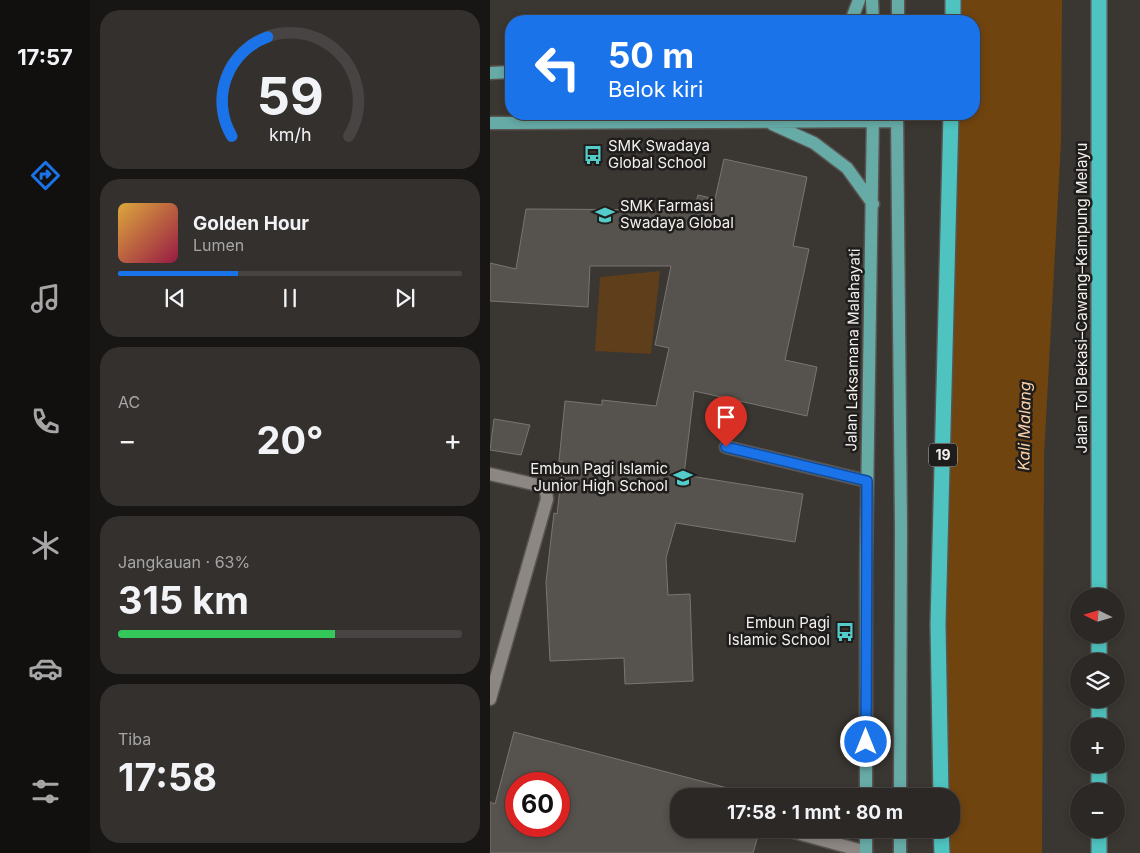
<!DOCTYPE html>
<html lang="id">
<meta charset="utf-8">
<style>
:root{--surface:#2c2826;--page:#34302e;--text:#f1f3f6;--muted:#a6a6a7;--line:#484443;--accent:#1a73e8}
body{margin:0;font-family:Inter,sans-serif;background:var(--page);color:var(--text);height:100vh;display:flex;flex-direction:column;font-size:19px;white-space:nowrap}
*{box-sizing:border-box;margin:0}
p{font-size:16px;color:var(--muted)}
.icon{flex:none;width:28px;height:28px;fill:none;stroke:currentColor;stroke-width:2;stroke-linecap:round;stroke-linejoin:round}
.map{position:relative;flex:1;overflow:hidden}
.sheet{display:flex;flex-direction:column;gap:10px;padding:10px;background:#181615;width:400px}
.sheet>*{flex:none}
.guide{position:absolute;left:15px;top:15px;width:475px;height:105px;border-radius:20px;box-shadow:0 2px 8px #0003,0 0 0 1px var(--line);background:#1a73e8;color:#fff;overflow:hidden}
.needle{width:32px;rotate:275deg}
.buttons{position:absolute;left:580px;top:588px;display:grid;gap:10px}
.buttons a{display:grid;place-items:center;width:55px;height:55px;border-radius:50%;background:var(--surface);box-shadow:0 2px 8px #0003,0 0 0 1px var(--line);font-size:25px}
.speed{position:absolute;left:15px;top:772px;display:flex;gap:10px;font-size:25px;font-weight:700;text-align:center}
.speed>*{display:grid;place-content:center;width:65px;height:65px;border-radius:50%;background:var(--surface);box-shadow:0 2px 8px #0003,0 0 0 1px var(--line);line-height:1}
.speed .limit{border:8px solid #d22;background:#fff;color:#111}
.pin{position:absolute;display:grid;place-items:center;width:42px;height:42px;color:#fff;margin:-51px -21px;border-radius:50% 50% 50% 0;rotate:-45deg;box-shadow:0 0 5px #0007}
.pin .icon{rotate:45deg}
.me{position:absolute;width:55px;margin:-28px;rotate:0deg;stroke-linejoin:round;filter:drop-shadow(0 0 4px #0008)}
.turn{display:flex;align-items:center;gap:18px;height:105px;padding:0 20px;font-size:22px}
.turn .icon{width:65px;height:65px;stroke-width:2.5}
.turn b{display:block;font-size:35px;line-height:42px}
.big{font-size:38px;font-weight:700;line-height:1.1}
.sheet .tile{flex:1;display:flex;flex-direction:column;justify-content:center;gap:8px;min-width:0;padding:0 18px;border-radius:20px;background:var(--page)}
.sheet .dial{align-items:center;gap:0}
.dial svg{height:130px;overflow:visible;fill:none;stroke:var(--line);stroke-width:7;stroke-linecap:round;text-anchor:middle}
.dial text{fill:var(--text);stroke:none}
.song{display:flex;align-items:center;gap:15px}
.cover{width:60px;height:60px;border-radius:8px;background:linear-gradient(135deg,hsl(40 70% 55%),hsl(340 70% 35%))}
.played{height:5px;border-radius:2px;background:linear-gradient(90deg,var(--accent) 35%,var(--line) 35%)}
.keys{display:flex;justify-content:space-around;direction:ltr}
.heat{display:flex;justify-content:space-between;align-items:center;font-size:28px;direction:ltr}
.charge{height:8px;border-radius:4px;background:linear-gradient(90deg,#34c759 63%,var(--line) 0)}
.trip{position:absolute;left:180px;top:788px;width:290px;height:50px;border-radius:20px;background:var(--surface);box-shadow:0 2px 8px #0003,0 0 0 1px var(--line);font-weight:700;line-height:50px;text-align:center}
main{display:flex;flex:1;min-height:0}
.tabs{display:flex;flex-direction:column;width:90px;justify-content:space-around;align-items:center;background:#12100f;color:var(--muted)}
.tabs .icon{width:35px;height:35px}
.tabs .on{color:var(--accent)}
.tabs b{font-size:22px;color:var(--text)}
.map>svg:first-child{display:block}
</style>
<main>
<nav class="tabs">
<b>17:57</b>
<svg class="icon on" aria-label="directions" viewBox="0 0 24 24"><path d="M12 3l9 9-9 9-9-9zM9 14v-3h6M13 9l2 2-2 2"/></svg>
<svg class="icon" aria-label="music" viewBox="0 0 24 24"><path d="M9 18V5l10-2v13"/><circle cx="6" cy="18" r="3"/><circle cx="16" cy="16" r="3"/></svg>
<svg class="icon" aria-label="phone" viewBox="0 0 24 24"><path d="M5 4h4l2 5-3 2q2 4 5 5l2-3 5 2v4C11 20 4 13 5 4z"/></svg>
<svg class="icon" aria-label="climate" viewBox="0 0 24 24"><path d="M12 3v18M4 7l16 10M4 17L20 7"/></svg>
<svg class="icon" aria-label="car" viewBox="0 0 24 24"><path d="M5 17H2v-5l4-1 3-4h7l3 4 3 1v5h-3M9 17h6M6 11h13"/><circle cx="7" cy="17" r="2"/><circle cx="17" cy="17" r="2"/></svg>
<svg class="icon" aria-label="filters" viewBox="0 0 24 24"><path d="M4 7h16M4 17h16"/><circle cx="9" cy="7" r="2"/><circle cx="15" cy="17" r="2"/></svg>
</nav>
<section class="sheet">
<div class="tile dial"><svg viewBox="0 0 100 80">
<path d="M14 69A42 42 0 1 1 86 69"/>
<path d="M14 69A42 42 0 0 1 36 8" stroke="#1a73e8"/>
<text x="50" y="56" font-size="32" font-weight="700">59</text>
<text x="50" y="72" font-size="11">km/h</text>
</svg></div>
<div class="tile">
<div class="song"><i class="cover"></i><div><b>Golden Hour</b><p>Lumen</p></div></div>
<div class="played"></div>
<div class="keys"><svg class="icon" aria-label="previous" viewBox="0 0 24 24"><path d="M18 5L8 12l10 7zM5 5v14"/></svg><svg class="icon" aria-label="pause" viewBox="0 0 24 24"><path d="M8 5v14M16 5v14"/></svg><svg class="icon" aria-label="next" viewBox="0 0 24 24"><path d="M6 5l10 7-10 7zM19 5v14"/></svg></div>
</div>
<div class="tile"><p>AC</p>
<div class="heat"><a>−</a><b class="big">20°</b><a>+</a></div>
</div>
<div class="tile"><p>Jangkauan · 63%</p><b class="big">315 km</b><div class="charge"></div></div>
<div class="tile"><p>Tiba</p><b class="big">17:58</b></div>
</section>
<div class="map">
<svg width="650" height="853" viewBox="0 0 650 853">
<rect width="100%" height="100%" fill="#3a3632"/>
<path fill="#5e3e1b" d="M 170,271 L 161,354 L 105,351 L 110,277 Z"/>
<path fill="#70440f" d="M 463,0 L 572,0 L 571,142 L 554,456 L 552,853 L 452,853 L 451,829 L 461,829 L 461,796 L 451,796 L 461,114 L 484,114 L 484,21 L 463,21 Z"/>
<path fill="#56524e" stroke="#7a7571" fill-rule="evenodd" d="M 234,159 L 317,177 L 303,246 L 319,249 L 295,360 L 327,367 L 317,416 L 204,391 L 194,475 L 313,494 L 305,542 L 186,523 L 176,558 L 178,595 L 200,594 L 203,681 L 135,684 L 134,658 L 60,661 L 56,582 L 64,513 L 67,514 L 73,462 L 69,461 L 75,401 L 112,405 L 112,400 L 166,406 L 179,348 L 165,345 L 181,266 L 100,266 L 98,307 L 0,301 L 0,263 L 26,269 L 36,209 L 204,210 L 208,195 L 225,199 Z
M 4,419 L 40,425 L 31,455 L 0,450 Z
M 24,732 L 268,796 L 189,796 L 189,829 L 270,829 L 263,853 L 0,853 L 0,802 L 5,804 ZM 26,784 L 69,784 L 69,826 L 26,826 Z"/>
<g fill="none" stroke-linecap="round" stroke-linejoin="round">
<g stroke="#585451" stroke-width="15">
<path id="lane" d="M 236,447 L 377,481
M 300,831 L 376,852"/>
</g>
<g stroke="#585451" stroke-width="15">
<path id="street" d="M 0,474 L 52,486 L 56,491 L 57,499 L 0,699"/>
</g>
<g stroke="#585451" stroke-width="15">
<path id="primary" d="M 382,0 L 383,21
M 361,21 L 369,0
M 408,21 L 408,0
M 0,73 L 21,72
M 407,114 L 411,529 L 410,796
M 0,123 L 407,121
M 282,124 L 324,143 L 357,168 L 383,204
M 376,796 L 376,568 L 383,114
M 376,829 L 376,853
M 410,853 L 410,829"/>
</g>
<g stroke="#585451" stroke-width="18">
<path id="highway" d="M 609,0 L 609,596
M 463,21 L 463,0
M 609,661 L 609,634
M 609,726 L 609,699
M 609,791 L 609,764
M 451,796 L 448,624 L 461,114
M 451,829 L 452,853
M 609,853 L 609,829"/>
</g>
<use href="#lane" stroke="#8c8782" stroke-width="12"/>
<use href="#street" stroke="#8c8782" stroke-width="12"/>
<use href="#primary" stroke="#67aba7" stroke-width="12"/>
<use href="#highway" stroke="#4fc3bf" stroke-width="15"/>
</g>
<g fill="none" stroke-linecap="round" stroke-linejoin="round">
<g stroke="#114b97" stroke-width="12">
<path id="route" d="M 236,447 L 377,481 L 376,742"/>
</g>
<use href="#route" stroke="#1a73e8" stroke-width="9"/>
</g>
<defs>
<g id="bus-bare" transform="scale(1.5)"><path d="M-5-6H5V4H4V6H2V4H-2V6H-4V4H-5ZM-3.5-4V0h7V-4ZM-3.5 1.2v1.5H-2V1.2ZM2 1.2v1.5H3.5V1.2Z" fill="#53cdc9" stroke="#1f1d1c" stroke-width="2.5" paint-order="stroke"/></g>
<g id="school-bare" transform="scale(1.5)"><path d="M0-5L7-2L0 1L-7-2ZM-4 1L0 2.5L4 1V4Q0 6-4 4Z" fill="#53cdc9" stroke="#1f1d1c" stroke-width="2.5" paint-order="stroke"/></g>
</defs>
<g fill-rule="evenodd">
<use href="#bus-bare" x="103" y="155"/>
<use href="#school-bare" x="115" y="215"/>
<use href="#school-bare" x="193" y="478"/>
<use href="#bus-bare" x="355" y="632"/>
</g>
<g text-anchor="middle" stroke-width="5" stroke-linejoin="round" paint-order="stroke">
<rect fill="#1f1d1c" stroke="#b3b1af" stroke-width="1" x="439" y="443.5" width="28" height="23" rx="4"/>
<g font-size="14" font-weight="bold" fill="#f3f0ee">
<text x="453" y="460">19</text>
</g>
<g font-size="15" fill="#f3f0ee" stroke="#1f1d1c" text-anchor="start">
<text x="118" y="151">SMK Swadaya<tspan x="118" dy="17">Global School</tspan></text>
<text x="130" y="211">SMK Farmasi<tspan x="130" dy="17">Swadaya Global</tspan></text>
<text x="178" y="474" text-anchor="end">Embun Pagi Islamic<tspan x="178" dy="17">Junior High School</tspan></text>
<text x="340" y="628" text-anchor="end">Embun Pagi<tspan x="340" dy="17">Islamic School</tspan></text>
</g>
<g font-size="15" fill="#f3f0ee" stroke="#1f1d1c">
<text transform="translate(592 298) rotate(-90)" y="5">Jalan Tol Bekasi–Cawang–Kampung Melayu</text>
<text transform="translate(363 350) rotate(-89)" y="5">Jalan Laksamana Malahayati</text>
</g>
<g font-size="16" font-style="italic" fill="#fdd2aa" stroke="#1f1d1c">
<text transform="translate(534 426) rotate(-89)" y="6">Kali Malang</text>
</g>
</g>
</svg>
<div class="buttons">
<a><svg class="needle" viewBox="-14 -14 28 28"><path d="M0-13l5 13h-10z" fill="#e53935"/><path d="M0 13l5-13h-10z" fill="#a6a6a7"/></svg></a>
<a><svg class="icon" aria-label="layers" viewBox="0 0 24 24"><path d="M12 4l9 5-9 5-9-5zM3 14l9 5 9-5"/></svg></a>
<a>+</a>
<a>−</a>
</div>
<div class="speed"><div class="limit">60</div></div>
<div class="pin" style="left:236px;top:447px;background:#d93025"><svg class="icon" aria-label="arrive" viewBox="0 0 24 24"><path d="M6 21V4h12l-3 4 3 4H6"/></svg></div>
<svg class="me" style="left:376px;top:742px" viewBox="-20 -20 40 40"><circle r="17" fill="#1a73e8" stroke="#fff" stroke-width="3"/><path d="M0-11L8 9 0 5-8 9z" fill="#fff"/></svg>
<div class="trip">17:58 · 1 mnt · 80 m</div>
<div class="guide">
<div class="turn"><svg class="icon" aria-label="left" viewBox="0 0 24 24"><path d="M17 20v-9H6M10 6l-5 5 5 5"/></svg><div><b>50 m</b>Belok kiri</div></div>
</div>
</div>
</main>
